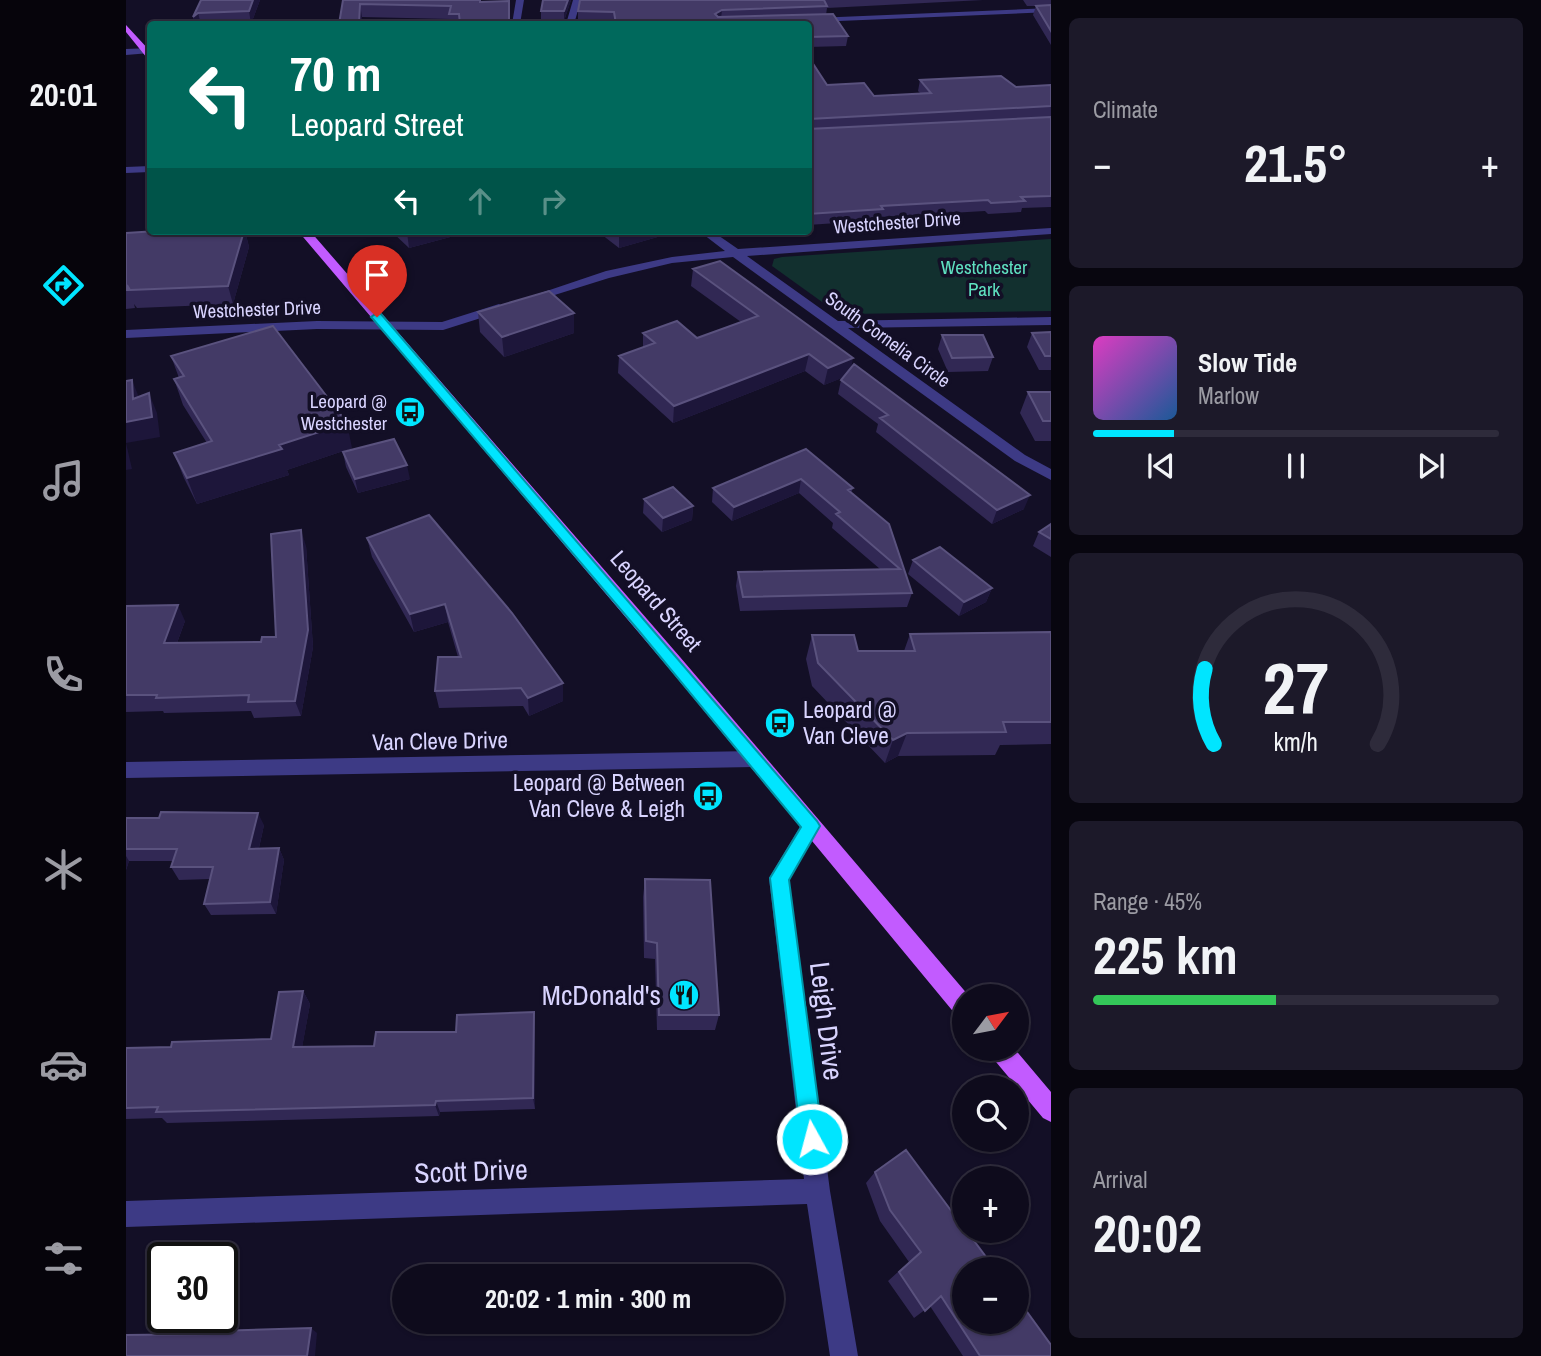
<!DOCTYPE html>
<meta charset="utf-8">
<style>
:root{--surface:#0e0b1c;--page:#1c1929;--text:#f1f3f6;--muted:#9b9ba3;--line:#2e2b3b;--accent:#00e5ff}
body{margin:0;font-family:"Archivo Narrow",sans-serif;background:var(--page);color:var(--text);height:100vh;display:flex;flex-direction:column;font-size:26px;white-space:nowrap}
*{box-sizing:border-box;margin:0}
p{font-size:23px;color:var(--muted)}
.icon{flex:none;width:38px;height:38px;fill:none;stroke:currentColor;stroke-width:2;stroke-linecap:round;stroke-linejoin:round}
.map{position:relative;flex:1;overflow:hidden}
.sheet{display:flex;flex-direction:column;gap:18px;padding:18px;background:#08060f;width:490px}
.sheet>*{flex:none}
.top-card{position:absolute;left:21px;top:21px;width:665px;height:214px;border-radius:7px;box-shadow:0 2px 5px #0004,0 0 0 2px var(--line);background:#00695c;color:#fff;overflow:hidden}
.needle{width:46px;rotate:58deg}
.controls{position:absolute;left:826px;top:984px;display:grid;gap:14px}
.controls a{display:grid;place-items:center;width:77px;height:77px;border-radius:50%;background:var(--surface);box-shadow:0 2px 5px #0004,0 0 0 2px var(--line);font-size:35px}
.speed{position:absolute;left:21px;top:1242px;display:flex;gap:14px;font-size:35px;font-weight:700;text-align:center}
.speed>*{display:grid;place-content:center;width:91px;height:91px;border-radius:50%;background:var(--surface);box-shadow:0 2px 5px #0004,0 0 0 2px var(--line);line-height:1}
.speed .limit{border:4px solid #111;border-radius:10px;background:#fff;color:#111}
.pin{position:absolute;display:grid;place-items:center;width:60px;height:60px;color:#fff;margin:-72px -30px;border-radius:50% 50% 50% 0;rotate:-45deg;box-shadow:0 0 7px #0007}
.pin .icon{rotate:45deg}
.me{position:absolute;width:77px;margin:-38px;rotate:353deg;stroke-linejoin:round;filter:drop-shadow(0 0 5px #0008)}
.turn{display:flex;align-items:center;gap:24px;height:147px;padding:0 28px;font-size:32px}
.turn .icon{width:91px;height:91px;stroke-width:2.5}
.turn b{display:block;font-size:49px;line-height:60px}
.lanes{display:flex;align-items:center;height:66px;padding:0 28px;background:#0003;justify-content:center;gap:35px;direction:ltr}
.lanes .off{opacity:.35}
.big{font-size:52px;font-weight:800;line-height:1.1}
.sheet .tile{flex:1;display:flex;flex-direction:column;justify-content:center;gap:10px;min-width:0;padding:0 24px;border-radius:10px;background:var(--page)}
.sheet .dial{align-items:center;gap:0}
.dial svg{height:182px;overflow:visible;fill:none;stroke:var(--line);stroke-width:7;stroke-linecap:round;text-anchor:middle}
.dial text{fill:var(--text);stroke:none}
.song{display:flex;align-items:center;gap:21px}
.cover{width:84px;height:84px;border-radius:10px;background:linear-gradient(135deg,hsl(310 70% 55%),hsl(210 70% 35%))}
.played{height:7px;border-radius:4px;background:linear-gradient(90deg,var(--accent) 20%,var(--line) 20%)}
.keys{display:flex;justify-content:space-around;direction:ltr}
.heat{display:flex;justify-content:space-between;align-items:center;font-size:38px;direction:ltr}
.charge{height:10px;border-radius:5px;background:linear-gradient(90deg,#34c759 45%,var(--line) 0)}
.trip{position:absolute;left:266px;top:1264px;width:392px;height:70px;border-radius:35px;background:var(--surface);box-shadow:0 2px 5px #0004,0 0 0 2px var(--line);font-weight:800;line-height:70px;text-align:center}
main{display:flex;flex:1;min-height:0}
.menu{display:flex;flex-direction:column;width:126px;justify-content:space-around;align-items:center;background:#06040b;color:var(--muted)}
.menu .icon{width:49px;height:49px}
.menu .active{color:var(--accent)}
.menu b{font-size:32px;color:var(--text)}
.map>svg:first-child{display:block}
</style>
<main>
<nav class="menu">
<b>20:01</b>
<svg class="icon active" aria-label="directions" viewBox="0 0 24 24"><path d="M12 3l9 9-9 9-9-9zM9 14v-3h6M13 9l2 2-2 2"/></svg>
<svg class="icon" aria-label="music" viewBox="0 0 24 24"><path d="M9 18V5l10-2v13"/><circle cx="6" cy="18" r="3"/><circle cx="16" cy="16" r="3"/></svg>
<svg class="icon" aria-label="phone" viewBox="0 0 24 24"><path d="M5 4h4l2 5-3 2q2 4 5 5l2-3 5 2v4C11 20 4 13 5 4z"/></svg>
<svg class="icon" aria-label="climate" viewBox="0 0 24 24"><path d="M12 3v18M4 7l16 10M4 17L20 7"/></svg>
<svg class="icon" aria-label="car" viewBox="0 0 24 24"><path d="M5 17H2v-5l4-1 3-4h7l3 4 3 1v5h-3M9 17h6M6 11h13"/><circle cx="7" cy="17" r="2"/><circle cx="17" cy="17" r="2"/></svg>
<svg class="icon" aria-label="filters" viewBox="0 0 24 24"><path d="M4 7h16M4 17h16"/><circle cx="9" cy="7" r="2"/><circle cx="15" cy="17" r="2"/></svg>
</nav>
<div class="map">
<svg width="925" height="1356" viewBox="0 0 925 1356">
<rect width="100%" height="100%" fill="#130f26"/>
<path fill="#12302f" d="M 925,239 L 925,311 L 721,314 L 710,312 L 646,266 L 648,259 L 656,257 Z"/>
<g fill="none" stroke-linecap="round" stroke-linejoin="round">
<path fill="#3d3a85" fill-rule="evenodd" d="M 390,0 L 398,0 L 394,24 L 386,24 Z
M 447,0 L 455,0 L 448,24 L 440,24 Z
M 925,8 L 925,12 L 689,22 L 685,20 L 689,18 Z
M 24,48 L 24,53 L 0,55 L 0,49 Z
M 24,166 L 24,172 L 0,173 L 0,167 Z
M 925,228 L 925,234 L 621,256 L 712,321 L 925,317 L 925,325 L 722,328 L 899,455 L 925,469 L 925,480 L 889,461 L 607,257 L 546,263 L 483,278 L 403,303 L 397,299 L 480,271 L 546,257 L 599,251 L 573,231 L 586,231 L 612,249 Z
M 373,304 L 379,308 L 377,311 L 317,330 L 191,329 L 0,338 L 0,330 L 191,321 L 316,322 Z
M 628,751 L 635,754 L 637,759 L 635,764 L 628,767 L 0,778 L 0,762 Z
M 685,818 L 692,820 L 695,826 L 663,879 L 704,1191 L 732,1356 L 704,1356 L 681,1204 L 0,1227 L 0,1201 L 678,1179 L 643,878 L 678,820 Z"/>
<path fill="#c25bff" fill-rule="evenodd" d="M 0,25 L 24,51 L 24,58 L 21,58 L 0,32 Z
M 172,231 L 184,231 L 554,657 L 843,996 L 838,996 L 838,1018 L 830,1015 L 542,667 Z
M 862,1048 L 888,1048 L 925,1092 L 925,1122 L 917,1118 L 865,1056 Z"/>
</g>
<path fill="#312854" d="M 75,0 L 134,0 L 125,24 L 69,24 L 67,17 Z
M 217,0 L 360,1 L 384,24 L 324,24 L 324,19 L 236,17 L 236,24 L 213,24 Z
M 445,0 L 438,21 L 415,20 L 415,11 Z
M 454,0 L 857,0 L 701,8 L 700,15 L 722,36 L 720,46 L 682,47 L 682,24 L 488,24 L 487,22 L 452,21 L 452,11 Z
M 897,0 L 925,0 L 925,45 L 907,15 L 910,6 L 901,6 Z
M 682,56 L 701,85 L 748,96 L 795,94 L 792,91 L 794,80 L 890,87 L 925,85 L 925,117 L 682,129 Z
M 925,117 L 925,207 L 896,208 L 895,212 L 862,214 L 859,211 L 755,217 L 754,220 L 682,225 L 682,129 Z
M 92,231 L 119,231 L 123,247 L 107,304 L 11,308 L 8,304 L 9,308 L 0,309 L 0,233 Z
M 265,231 L 327,231 L 328,236 L 283,248 Z
M 471,231 L 535,231 L 535,236 L 493,248 Z
M 567,269 L 725,367 L 898,509 L 866,524 L 750,432 L 752,424 L 712,394 L 715,380 L 718,377 L 698,385 L 679,371 L 547,423 L 492,373 L 493,356 L 517,347 L 517,333 L 571,338 L 615,322 L 565,286 Z
M 352,312 L 448,333 L 378,357 L 354,332 Z
M 925,332 L 925,370 L 913,370 L 901,347 L 906,333 Z
M 816,335 L 867,357 L 862,371 L 822,372 L 812,349 Z
M 45,356 L 226,448 L 161,470 L 163,475 L 71,504 L 58,478 L 48,453 L 81,443 L 57,405 L 48,379 L 53,378 Z
M 902,392 L 925,392 L 925,441 L 909,441 L 894,413 Z
M 680,449 L 727,488 L 725,493 L 763,524 L 786,593 L 781,607 L 614,611 L 610,586 L 612,572 L 754,569 L 706,528 L 707,523 L 673,493 L 606,521 L 586,502 L 587,488 Z
M 217,452 L 284,479 L 232,493 L 220,467 Z
M 518,499 L 567,506 L 566,520 L 536,532 L 517,513 Z
M 925,524 L 925,557 L 907,546 L 913,532 Z
M 241,538 L 437,683 L 437,701 L 403,716 L 397,706 L 313,708 L 309,691 L 332,657 L 322,622 L 288,632 L 246,557 Z
M 180,546 L 187,647 L 175,716 L 128,718 L 125,711 L 38,713 L 37,711 L 0,712 L 0,606 L 59,621 L 51,643 L 135,642 L 150,637 Z
M 787,560 L 866,588 L 860,602 L 833,616 L 782,574 Z
M 925,632 L 925,744 L 874,745 L 869,755 L 772,756 L 759,763 L 686,686 L 680,659 L 686,635 L 732,651 L 778,651 L 784,634 Z
M 0,818 L 138,825 L 133,848 L 153,848 L 158,860 L 150,914 L 85,915 L 78,904 L 84,879 L 53,880 L 45,867 L 47,861 L 3,861 L 0,870 Z
M 519,879 L 593,1015 L 589,1030 L 531,1030 L 529,959 L 518,958 L 517,897 Z
M 177,991 L 184,1004 L 176,1047 L 248,1046 L 330,1032 L 409,1025 L 409,1109 L 314,1112 L 313,1116 L 41,1123 L 36,1118 L 0,1119 L 0,1048 L 45,1047 L 145,1039 Z
M 749,1172 L 925,1356 L 837,1356 L 804,1306 L 788,1318 L 762,1281 L 783,1262 L 754,1221 L 740,1183 Z"/>
<path fill="#1d163a" d="M 127,0 L 134,0 L 125,24 L 123,11 Z
M 442,0 L 445,0 L 438,21 L 438,11 Z
M 234,4 L 236,17 L 236,24 L 233,24 Z
M 596,10 L 595,19 L 589,14 Z
M 72,13 L 75,24 L 69,24 L 67,17 Z
M 118,231 L 119,231 L 123,247 L 107,304 L 102,286 Z
M 285,231 L 327,231 L 328,236 L 283,248 L 281,232 Z
M 510,231 L 535,231 L 535,236 L 493,248 L 493,236 Z
M 448,313 L 448,333 L 378,357 L 376,337 Z
M 683,354 L 679,371 L 547,423 L 548,406 Z
M 727,358 L 724,375 L 698,385 L 702,368 Z
M 6,380 L 14,400 L 7,399 Z
M 23,393 L 31,413 L 34,437 L 0,443 L 6,469 L 0,470 L 0,422 Z
M 221,423 L 226,448 L 161,470 L 163,475 L 71,504 L 61,478 L 153,445 Z
M 281,465 L 284,479 L 232,493 L 229,479 Z
M 675,479 L 673,493 L 606,521 L 608,507 Z
M 904,495 L 898,509 L 866,524 L 871,510 Z
M 567,506 L 566,520 L 536,532 L 537,518 Z
M 175,530 L 180,546 L 187,647 L 175,716 L 169,701 Z
M 866,588 L 860,602 L 833,616 L 838,602 Z
M 319,604 L 322,622 L 288,632 L 284,614 Z
M 52,605 L 59,621 L 45,659 L 38,643 Z
M 437,683 L 437,701 L 403,716 L 402,698 Z
M 781,733 L 772,756 L 759,763 L 767,740 Z
M 132,813 L 138,825 L 130,861 L 123,849 Z
M 153,848 L 158,860 L 150,914 L 144,902 Z
M 0,856 L 3,861 L 0,870 Z
M 177,991 L 184,1004 L 174,1059 L 167,1047 Z
M 408,1012 L 409,1025 L 409,1109 L 407,1098 Z
M 310,1101 L 314,1112 L 313,1116 L 309,1105 Z
M 185,1328 L 191,1333 L 189,1356 L 181,1356 Z"/>
<path fill="#433a66" stroke="#5a527e" stroke-width="2" d="M 75,0 L 127,0 L 123,11 L 72,13 L 67,17 Z
M 217,0 L 354,0 L 354,2 L 383,1 L 383,24 L 334,24 L 333,14 L 323,14 L 325,6 L 234,4 L 233,24 L 213,24 Z
M 417,0 L 442,0 L 438,11 L 415,11 Z
M 454,0 L 698,0 L 701,6 L 596,10 L 589,14 L 592,17 L 707,14 L 722,36 L 682,37 L 682,24 L 490,24 L 488,12 L 452,11 Z
M 925,5 L 925,31 L 910,6 Z
M 682,56 L 701,85 L 738,83 L 748,96 L 805,93 L 794,80 L 875,76 L 890,87 L 925,85 L 925,106 L 683,119 L 682,125 Z
M 925,117 L 925,196 L 895,197 L 899,201 L 865,203 L 862,200 L 755,206 L 757,209 L 682,214 L 682,129 Z
M 31,231 L 78,231 L 78,232 L 118,231 L 102,286 L 4,290 L 1,285 L 2,290 L 0,290 L 0,233 Z
M 487,231 L 510,231 L 493,236 Z
M 594,261 L 727,358 L 702,368 L 683,354 L 548,406 L 493,356 L 529,343 L 517,333 L 551,321 L 571,338 L 632,316 L 567,269 Z
M 423,291 L 448,313 L 376,337 L 352,312 Z
M 147,326 L 221,423 L 153,445 L 156,449 L 61,478 L 48,453 L 86,441 L 48,379 L 58,376 L 45,356 Z
M 925,332 L 925,356 L 919,356 L 906,333 Z
M 816,335 L 857,335 L 867,357 L 826,358 Z
M 728,364 L 904,495 L 871,510 L 754,418 L 762,415 L 715,380 Z
M 6,380 L 7,399 L 23,393 L 26,417 L 0,422 L 0,381 Z
M 902,392 L 925,392 L 925,421 L 917,421 Z
M 268,439 L 281,465 L 229,479 L 217,452 Z
M 680,449 L 727,488 L 722,490 L 763,524 L 786,593 L 617,597 L 612,572 L 774,569 L 710,514 L 714,512 L 675,479 L 608,507 L 587,488 Z
M 547,487 L 567,506 L 537,518 L 518,499 Z
M 303,515 L 386,613 L 437,683 L 402,698 L 395,688 L 309,691 L 312,657 L 335,657 L 319,604 L 284,614 L 241,538 Z
M 925,524 L 925,539 L 913,532 Z
M 175,530 L 182,630 L 169,701 L 122,702 L 123,695 L 30,698 L 31,695 L 0,695 L 0,606 L 52,605 L 38,643 L 135,642 L 136,637 L 150,637 L 145,534 Z
M 814,547 L 866,588 L 838,602 L 787,560 Z
M 925,632 L 925,722 L 877,722 L 880,732 L 781,733 L 767,740 L 692,663 L 686,635 L 728,635 L 732,651 L 789,651 L 784,634 Z
M 35,812 L 132,813 L 123,849 L 153,848 L 144,902 L 78,904 L 87,867 L 45,867 L 51,849 L 0,849 L 0,818 L 33,818 Z
M 519,879 L 584,880 L 593,1015 L 533,1015 L 531,943 L 520,941 Z
M 177,991 L 167,1047 L 248,1046 L 250,1032 L 330,1032 L 331,1015 L 408,1012 L 407,1098 L 310,1101 L 309,1105 L 30,1112 L 32,1107 L 0,1108 L 0,1048 L 45,1047 L 46,1042 L 145,1039 L 153,992 Z
M 780,1150 L 838,1228 L 838,1230 L 840,1230 L 869,1269 L 838,1269 L 838,1321 L 891,1321 L 891,1298 L 925,1345 L 925,1356 L 854,1356 L 815,1296 L 799,1311 L 773,1272 L 795,1252 L 764,1210 L 749,1172 Z
M 185,1328 L 181,1356 L 0,1356 L 0,1335 L 89,1334 L 89,1331 Z"/>
<path fill="#00e5ff" stroke="#0095a6" stroke-width="2" d="M 251,313 L 255,314 L 691,821 L 694,826 L 663,880 L 697,1139 L 693,1147 L 686,1150 L 678,1147 L 675,1139 L 644,878 L 675,827 L 513,631 L 247,319 L 245,317 Z"/>
<defs>
<g id="bus-disc" transform="scale(1.575)"><circle r="9.5" fill="#00e5ff" stroke="#130f26"/><path d="M-5-6H5V4H4V6H2V4H-2V6H-4V4H-5ZM-3.5-4V0h7V-4ZM-3.5 1.2v1.5H-2V1.2ZM2 1.2v1.5H3.5V1.2Z" fill="#111"/></g>
<g id="restaurant-disc" transform="scale(1.575)"><circle r="9.5" fill="#00e5ff" stroke="#130f26"/><path d="M-5-6h1v4h1v-4h1v4h1v-4h1v5L-1.5 .5V6h-2V.5L-5-1ZM5-6V6H3V1.5H1.5Q1.5-4 5-6Z" fill="#111"/></g>
</defs>
<g fill-rule="evenodd">
<use href="#bus-disc" x="284" y="412"/>
<use href="#bus-disc" x="654" y="723"/>
<use href="#bus-disc" x="582" y="796"/>
<use href="#restaurant-disc" x="558" y="995"/>
</g>
<g text-anchor="middle" stroke-width="7" stroke-linejoin="round" paint-order="stroke">
<g font-size="19" fill="#d9d4ff" stroke="#130f26">
<text transform="translate(771 222) rotate(-4)" y="7">Westchester Drive</text>
<text transform="translate(131 309) rotate(-2)" y="7">Westchester Drive</text>
<text transform="translate(762 339) rotate(36)" y="7">South Cornelia Circle</text>
</g>
<g font-size="19" fill="#5fe0c0" stroke="#130f26">
<text x="858" y="274">Westchester<tspan x="858" dy="22">Park</tspan></text>
</g>
<g font-size="19" fill="#d9d4ff" stroke="#130f26" text-anchor="end">
<text x="261" y="408">Leopard @<tspan x="261" dy="22">Westchester</tspan></text>
</g>
<g font-size="23" fill="#d9d4ff" stroke="#130f26">
<text transform="translate(530 601) rotate(49)" y="8">Leopard Street</text>
<text transform="translate(314 741) rotate(-1)" y="8">Van Cleve Drive</text>
</g>
<g font-size="23" fill="#d9d4ff" stroke="#130f26" text-anchor="start">
<text x="677" y="718">Leopard @<tspan x="677" dy="26">Van Cleve</tspan></text>
<text x="559" y="791" text-anchor="end">Leopard @ Between<tspan x="559" dy="26">Van Cleve &amp; Leigh</tspan></text>
</g>
<g font-size="28" fill="#d9d4ff" stroke="#130f26" text-anchor="end">
<text x="535" y="1005">McDonald's</text>
</g>
<g font-size="28" fill="#d9d4ff" stroke="#130f26">
<text transform="translate(701 1021) rotate(83)" y="10">Leigh Drive</text>
<text transform="translate(345 1171) rotate(-2)" y="10">Scott Drive</text>
</g>
</g>
</svg>
<div class="controls">
<a><svg class="needle" viewBox="-14 -14 28 28"><path d="M0-13l5 13h-10z" fill="#e53935"/><path d="M0 13l5-13h-10z" fill="#9b9ba3"/></svg></a>
<a><svg class="icon" aria-label="search" viewBox="0 0 24 24"><circle cx="10" cy="10" r="6"/><path d="M15 15l6 6"/></svg></a>
<a>+</a>
<a>−</a>
</div>
<div class="speed"><div class="limit">30</div></div>
<div class="pin" style="left:251px;top:317px;background:#d93025"><svg class="icon" aria-label="arrive" viewBox="0 0 24 24"><path d="M6 21V4h12l-3 4 3 4H6"/></svg></div>
<svg class="me" style="left:686px;top:1139px" viewBox="-20 -20 40 40"><circle r="17" fill="#00e5ff" stroke="#fff" stroke-width="3"/><path d="M0-11L8 9 0 5-8 9z" fill="#fff"/></svg>
<div class="trip">20:02 · 1 min · 300 m</div>
<div class="top-card">
<div class="turn"><svg class="icon" aria-label="left" viewBox="0 0 24 24"><path d="M17 20v-9H6M10 6l-5 5 5 5"/></svg><div><b>70 m</b>Leopard Street</div></div>
<div class="lanes"><svg class="icon" aria-label="left" viewBox="0 0 24 24"><path d="M17 20v-9H6M10 6l-5 5 5 5"/></svg><svg class="icon off" aria-label="ahead" viewBox="0 0 24 24"><path d="M12 20V5M6 11l6-6 6 6"/></svg><svg class="icon off" aria-label="right" viewBox="0 0 24 24"><path d="M7 20v-9h11M14 6l5 5-5 5"/></svg></div>
</div>
</div>
<section class="sheet">
<div class="tile"><p>Climate</p>
<div class="heat"><a>−</a><b class="big">21.5°</b><a>+</a></div>
</div>
<div class="tile">
<div class="song"><i class="cover"></i><div><b>Slow Tide</b><p>Marlow</p></div></div>
<div class="played"></div>
<div class="keys"><svg class="icon" aria-label="previous" viewBox="0 0 24 24"><path d="M18 5L8 12l10 7zM5 5v14"/></svg><svg class="icon" aria-label="pause" viewBox="0 0 24 24"><path d="M8 5v14M16 5v14"/></svg><svg class="icon" aria-label="next" viewBox="0 0 24 24"><path d="M6 5l10 7-10 7zM19 5v14"/></svg></div>
</div>
<div class="tile dial"><svg viewBox="0 0 100 80">
<path d="M14 69A42 42 0 1 1 86 69"/>
<path d="M14 69A42 42 0 0 1 10 36" stroke="#00e5ff"/>
<text x="50" y="56" font-size="32" font-weight="700">27</text>
<text x="50" y="72" font-size="11">km/h</text>
</svg></div>
<div class="tile"><p>Range · 45%</p><b class="big">225 km</b><div class="charge"></div></div>
<div class="tile"><p>Arrival</p><b class="big">20:02</b></div>
</section>
</main>
